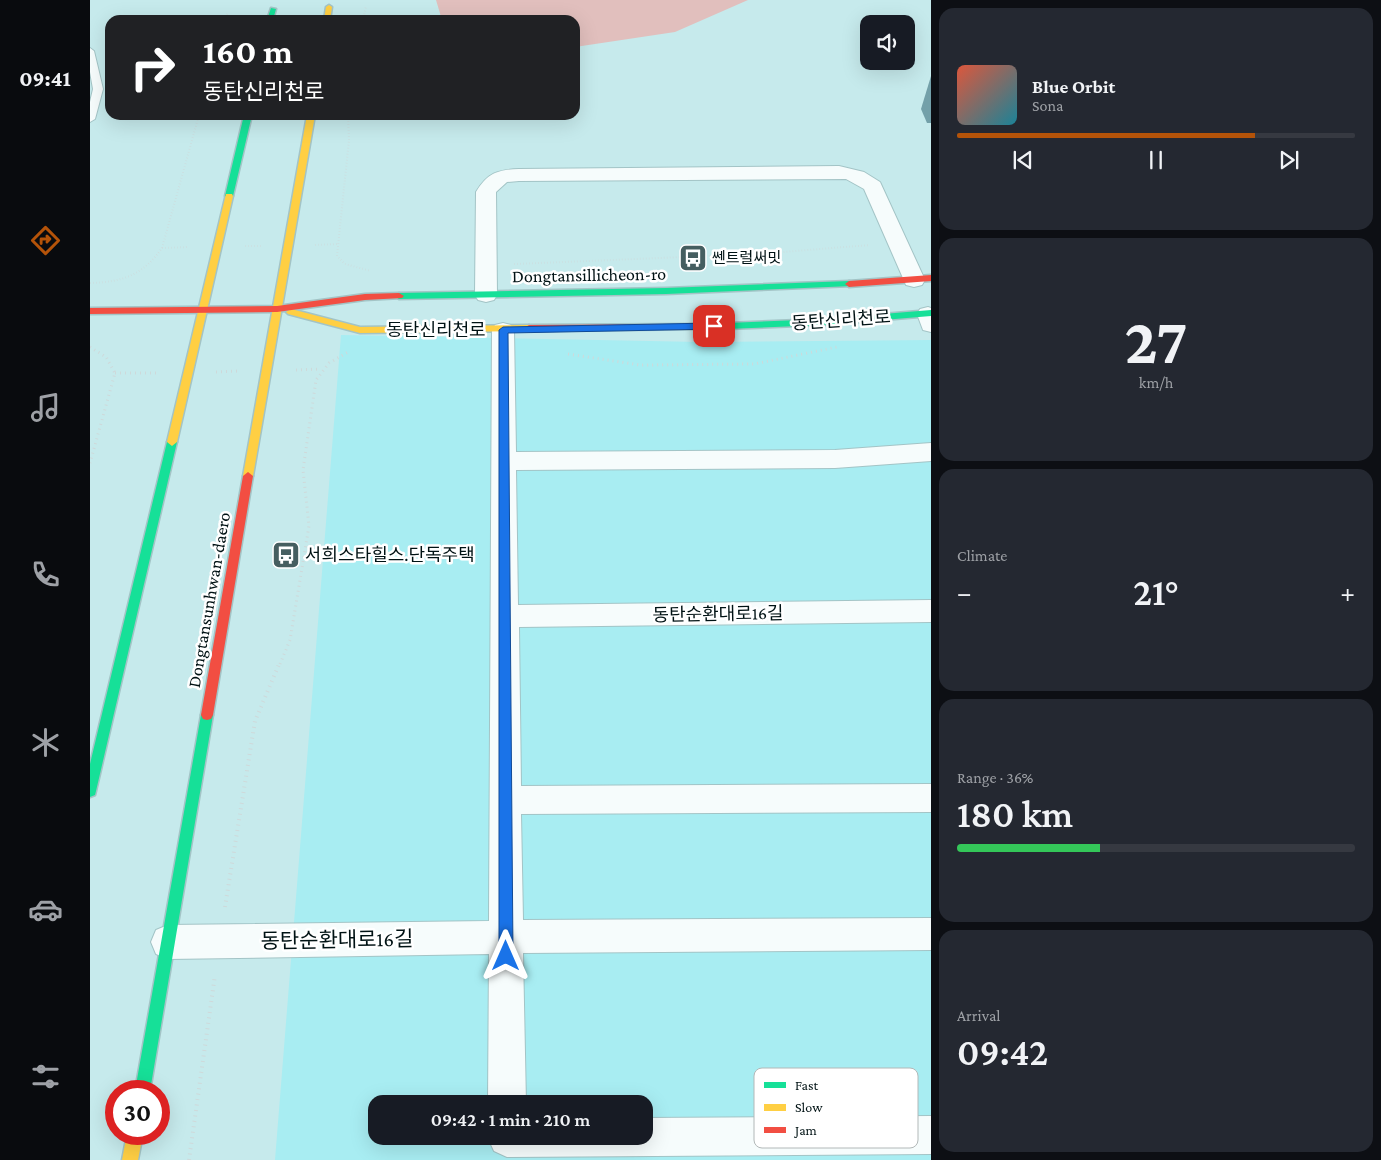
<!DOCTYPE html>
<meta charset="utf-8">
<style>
:root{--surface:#171b24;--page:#242831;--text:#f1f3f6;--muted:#9ea1a6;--line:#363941;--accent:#b45309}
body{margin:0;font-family:"Crimson Pro","Noto Sans KR",serif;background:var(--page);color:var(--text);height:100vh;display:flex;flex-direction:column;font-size:19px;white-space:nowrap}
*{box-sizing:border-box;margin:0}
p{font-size:16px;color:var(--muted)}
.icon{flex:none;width:28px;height:28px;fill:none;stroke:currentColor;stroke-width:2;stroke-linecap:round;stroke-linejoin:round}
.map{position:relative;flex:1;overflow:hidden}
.details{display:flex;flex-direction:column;gap:8px;padding:8px;background:#0d0f14;width:450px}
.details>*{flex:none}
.top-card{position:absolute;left:15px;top:15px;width:475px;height:105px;border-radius:15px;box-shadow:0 5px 20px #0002;background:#202124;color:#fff;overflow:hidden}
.tools{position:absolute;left:770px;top:15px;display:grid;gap:10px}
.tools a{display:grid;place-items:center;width:55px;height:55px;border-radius:10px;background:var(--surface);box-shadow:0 5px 20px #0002;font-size:25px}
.speed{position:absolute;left:15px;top:1080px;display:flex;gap:10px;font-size:25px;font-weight:700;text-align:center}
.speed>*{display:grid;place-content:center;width:65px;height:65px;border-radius:50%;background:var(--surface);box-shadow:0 5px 20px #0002;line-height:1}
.speed .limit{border:8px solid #d22;background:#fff;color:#111}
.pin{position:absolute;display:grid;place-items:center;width:42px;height:42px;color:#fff;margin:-21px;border-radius:10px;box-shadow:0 2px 8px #0006}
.me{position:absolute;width:55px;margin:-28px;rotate:0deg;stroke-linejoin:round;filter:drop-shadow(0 0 4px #0008)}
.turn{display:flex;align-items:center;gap:18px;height:105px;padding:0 15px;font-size:22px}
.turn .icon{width:65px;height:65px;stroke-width:2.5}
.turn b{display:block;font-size:35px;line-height:42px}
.big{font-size:38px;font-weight:600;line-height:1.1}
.details .tile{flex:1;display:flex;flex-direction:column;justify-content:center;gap:8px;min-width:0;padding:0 18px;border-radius:15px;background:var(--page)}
.details .dial{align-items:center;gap:0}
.dial b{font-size:65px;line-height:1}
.song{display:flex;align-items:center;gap:15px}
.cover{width:60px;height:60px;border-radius:8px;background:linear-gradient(135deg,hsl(10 70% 55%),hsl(190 70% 35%))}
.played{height:5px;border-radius:2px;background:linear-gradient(90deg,var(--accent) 75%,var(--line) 75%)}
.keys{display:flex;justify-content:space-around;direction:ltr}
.heat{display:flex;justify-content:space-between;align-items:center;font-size:28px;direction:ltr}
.charge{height:8px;border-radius:4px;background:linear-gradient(90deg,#34c759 36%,var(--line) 0)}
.trip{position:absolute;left:278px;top:1095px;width:285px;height:50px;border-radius:15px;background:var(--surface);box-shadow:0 5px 20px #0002;font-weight:600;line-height:50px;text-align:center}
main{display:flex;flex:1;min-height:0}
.tab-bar{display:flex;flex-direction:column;width:90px;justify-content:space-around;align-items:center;background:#090b0e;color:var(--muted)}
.tab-bar .icon{width:35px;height:35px}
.tab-bar .selected{color:var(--accent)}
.tab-bar b{font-size:22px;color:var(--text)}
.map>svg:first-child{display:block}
</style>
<main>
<nav class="tab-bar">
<b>09:41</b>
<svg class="icon selected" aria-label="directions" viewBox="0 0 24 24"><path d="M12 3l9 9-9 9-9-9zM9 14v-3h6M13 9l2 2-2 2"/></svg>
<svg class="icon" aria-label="music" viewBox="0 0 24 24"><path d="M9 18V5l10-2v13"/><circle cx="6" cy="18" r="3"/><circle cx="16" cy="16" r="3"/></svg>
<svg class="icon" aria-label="phone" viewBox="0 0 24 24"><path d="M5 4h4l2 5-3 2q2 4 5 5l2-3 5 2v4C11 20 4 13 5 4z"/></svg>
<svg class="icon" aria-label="climate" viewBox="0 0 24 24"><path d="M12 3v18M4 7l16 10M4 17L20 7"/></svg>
<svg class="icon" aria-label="car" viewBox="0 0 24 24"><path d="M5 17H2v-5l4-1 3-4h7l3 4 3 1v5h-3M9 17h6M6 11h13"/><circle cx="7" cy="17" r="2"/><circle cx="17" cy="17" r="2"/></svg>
<svg class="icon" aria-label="filters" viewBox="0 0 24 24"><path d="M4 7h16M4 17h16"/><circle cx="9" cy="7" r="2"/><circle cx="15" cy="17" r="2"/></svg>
</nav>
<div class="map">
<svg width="841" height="1160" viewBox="0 0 841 1160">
<rect width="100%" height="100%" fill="#c6eaec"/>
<path fill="#a8edf2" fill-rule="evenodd" d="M 251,335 L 610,342 L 841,340 L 841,1160 L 185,1160 ZM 286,1104 L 554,1104 L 554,1136 L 286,1136 Z"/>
<path fill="#e1bfbd" d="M 346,0 L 658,0 L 585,32 L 485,47 L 485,20 L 352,20 Z"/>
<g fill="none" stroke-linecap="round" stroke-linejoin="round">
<g stroke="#a3c4c6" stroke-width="2">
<path id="lane" d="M 0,48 L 4,51 L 13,89 L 5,119 L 0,122 L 0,102 L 3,89 L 0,72 Z"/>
</g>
<g stroke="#a3c4c6" stroke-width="2">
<path id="street" d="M 749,166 L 774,172 L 790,182 L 835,280 L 832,285 L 824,287 L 816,285 L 774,189 L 756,179 L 429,181 L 417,182 L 406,192 L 407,295 L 404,300 L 396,302 L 388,300 L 385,295 L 386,192 C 398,173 407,170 429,169 Z
M 838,307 L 841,308 L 841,332 L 833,330 L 827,314 L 830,309 Z
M 413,323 L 421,325 L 424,330 L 426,452 L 745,450 L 841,443 L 841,461 L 745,468 L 426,470 L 428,605 L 841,600 L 841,622 L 429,627 L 431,786 L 841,784 L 841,812 L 431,814 L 433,920 L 841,918 L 841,950 L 433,953 L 436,1104 L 398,1104 L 399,954 L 78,959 L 66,954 L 61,942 L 66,930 L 78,925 L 399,921 L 402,330 L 405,325 Z
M 841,1116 L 841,1154 L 417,1157 L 404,1151 L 398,1138 L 399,1136 L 554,1136 L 554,1118 Z"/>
</g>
<g stroke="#a3c4c6" stroke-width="3">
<path id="fast" d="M 181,8 L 186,9 L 183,20 L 177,20 Z
M 154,115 L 162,115 L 143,196 L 139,198 L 135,196 Z
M 759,281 L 762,282 L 762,286 L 576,294 L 309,299 L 304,296 L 309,293 L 576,288 Z
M 841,310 L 841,316 L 733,325 L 612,330 L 607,327 L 612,324 L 733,319 Z
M 82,438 L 87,442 L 6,791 L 5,795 L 0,797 L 0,764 L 77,442 Z
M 117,710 L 121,711 L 123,715 L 60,1091 L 45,1091 L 111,715 L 113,711 Z"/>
</g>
<g stroke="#a3c4c6" stroke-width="3">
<path id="slow" d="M 239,5 L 242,7 L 240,20 L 234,20 L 236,7 Z
M 217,115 L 225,115 L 163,476 L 158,480 L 153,476 Z
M 136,194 L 142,194 L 143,196 L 87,442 L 82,446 L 77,442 Z
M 201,309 L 270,327 L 439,325 L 444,328 L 439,331 L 270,333 L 198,314 L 196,312 Z
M 37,1134 L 53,1134 L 48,1160 L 32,1160 Z"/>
</g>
<g stroke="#a3c4c6" stroke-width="3">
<path id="jam" d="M 841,275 L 841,281 L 759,287 L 755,284 L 759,281 Z
M 309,293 L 314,296 L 312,298 L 275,300 L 187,312 L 0,314 L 0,308 L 187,306 L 275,294 Z
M 612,324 L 615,325 L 615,329 L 439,331 L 434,328 L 439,325 Z
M 158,472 L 163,476 L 123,715 L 121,719 L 117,720 L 113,719 L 111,715 L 153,476 Z"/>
</g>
<path stroke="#ced9da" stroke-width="2" stroke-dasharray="0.5 2.5" stroke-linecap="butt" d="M 135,20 L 138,12
M 273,20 L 276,6
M 258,115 L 259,140 L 247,256 L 255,264 L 281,271
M 225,245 L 247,244
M 155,246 L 171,246
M 72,248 L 98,247
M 424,264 L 668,254 L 780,245
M 0,283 C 33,282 53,275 72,248 L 109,115"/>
<path stroke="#ced9da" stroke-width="3" stroke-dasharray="1 4" stroke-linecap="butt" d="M 0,347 L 16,357 L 25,373 L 0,463
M 478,354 L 550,365 L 664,364 L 747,347
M 206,370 L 231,369
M 126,372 L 149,371
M 25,373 L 69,373
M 190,664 L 200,640 L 219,526 L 213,470 L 226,380 L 239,363 L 258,352"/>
<path stroke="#ced9da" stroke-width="4" stroke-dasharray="1 4.5" stroke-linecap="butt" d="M 135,907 L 165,721 L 190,662
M 99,1160 L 125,975"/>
<use href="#lane" fill="#f6fcfc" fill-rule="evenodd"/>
<use href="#street" fill="#f6fcfc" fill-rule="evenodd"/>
<use href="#fast" fill="#16e098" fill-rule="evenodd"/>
<use href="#slow" fill="#ffcf43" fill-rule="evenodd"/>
<use href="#jam" fill="#f24e42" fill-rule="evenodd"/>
</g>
<path fill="#73a0a9" d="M 841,76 L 841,123 L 837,123 L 831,109 Z"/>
<path fill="#1a73e8" stroke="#114b97" d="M 624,323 L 627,324 L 627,329 L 418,333 L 423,956 L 421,960 L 416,962 L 411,960 L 409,956 L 409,330 L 413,327 Z"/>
<defs>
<g id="bus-square" transform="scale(1.4375)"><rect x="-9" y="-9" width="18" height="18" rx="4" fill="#455e60" stroke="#fff"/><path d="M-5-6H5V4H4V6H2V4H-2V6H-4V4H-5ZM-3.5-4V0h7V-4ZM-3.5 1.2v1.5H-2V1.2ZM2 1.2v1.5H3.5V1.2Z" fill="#fff"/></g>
</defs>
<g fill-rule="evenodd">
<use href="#bus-square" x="603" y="258"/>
<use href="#bus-square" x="196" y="555"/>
</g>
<g text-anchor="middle" stroke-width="5" stroke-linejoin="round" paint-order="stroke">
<g font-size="15" fill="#001214" stroke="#fff" text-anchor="start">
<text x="622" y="263">쎈트럴써밋</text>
</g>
<g font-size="18" fill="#001214" stroke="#fff">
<text transform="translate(499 275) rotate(-1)" y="6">Dongtansillicheon-ro</text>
<text transform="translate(751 320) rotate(-4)" y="6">동탄신리천로</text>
<text x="346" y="336">동탄신리천로</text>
<text transform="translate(119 600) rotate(-80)" y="6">Dongtansunhwan-daero</text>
<text transform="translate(628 614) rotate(-1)" y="6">동탄순환대로16길</text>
</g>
<g font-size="18" fill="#001214" stroke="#fff" text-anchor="start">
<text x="215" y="561">서희스타힐스.단독주택</text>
</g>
<g font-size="21" fill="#001214" stroke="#fff">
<text transform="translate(247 940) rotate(-1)" y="7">동탄순환대로16길</text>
</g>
</g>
<rect x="664" y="1068" width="164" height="80" rx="8" fill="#fff" stroke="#b2b8b8" stroke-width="1"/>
<rect x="674" y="1082" width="22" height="6" fill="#16e098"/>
<rect x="674" y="1104" width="22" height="7" fill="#ffcf43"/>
<rect x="674" y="1127" width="22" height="6" fill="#f24e42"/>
<g font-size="14" fill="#001214">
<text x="705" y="1090">Fast</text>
<text x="705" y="1112">Slow</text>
<text x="705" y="1135">Jam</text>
</g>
</svg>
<div class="tools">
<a><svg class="icon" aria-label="sound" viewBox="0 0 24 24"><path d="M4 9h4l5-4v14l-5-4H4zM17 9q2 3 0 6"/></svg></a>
</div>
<div class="speed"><div class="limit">30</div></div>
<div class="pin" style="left:624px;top:326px;background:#d93025"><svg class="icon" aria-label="arrive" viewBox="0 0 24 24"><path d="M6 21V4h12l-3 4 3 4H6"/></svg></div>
<svg class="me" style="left:416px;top:956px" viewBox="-20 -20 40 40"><path d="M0-17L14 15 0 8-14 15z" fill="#1a73e8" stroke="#fff" stroke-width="4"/></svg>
<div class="trip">09:42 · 1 min · 210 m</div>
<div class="top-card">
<div class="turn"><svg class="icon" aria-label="right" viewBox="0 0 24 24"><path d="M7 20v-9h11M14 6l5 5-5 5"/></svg><div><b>160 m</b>동탄신리천로</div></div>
</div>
</div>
<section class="details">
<div class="tile">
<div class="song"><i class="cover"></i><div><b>Blue Orbit</b><p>Sona</p></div></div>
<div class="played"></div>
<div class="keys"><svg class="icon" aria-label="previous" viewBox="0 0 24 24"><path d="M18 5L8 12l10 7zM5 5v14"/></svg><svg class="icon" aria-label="pause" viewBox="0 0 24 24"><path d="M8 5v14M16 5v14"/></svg><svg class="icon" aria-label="next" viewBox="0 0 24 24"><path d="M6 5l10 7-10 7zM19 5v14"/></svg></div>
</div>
<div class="tile dial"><b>27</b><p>km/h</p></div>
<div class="tile"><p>Climate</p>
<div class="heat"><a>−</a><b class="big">21°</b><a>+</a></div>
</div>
<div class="tile"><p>Range · 36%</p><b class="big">180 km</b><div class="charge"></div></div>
<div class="tile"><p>Arrival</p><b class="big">09:42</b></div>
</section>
</main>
